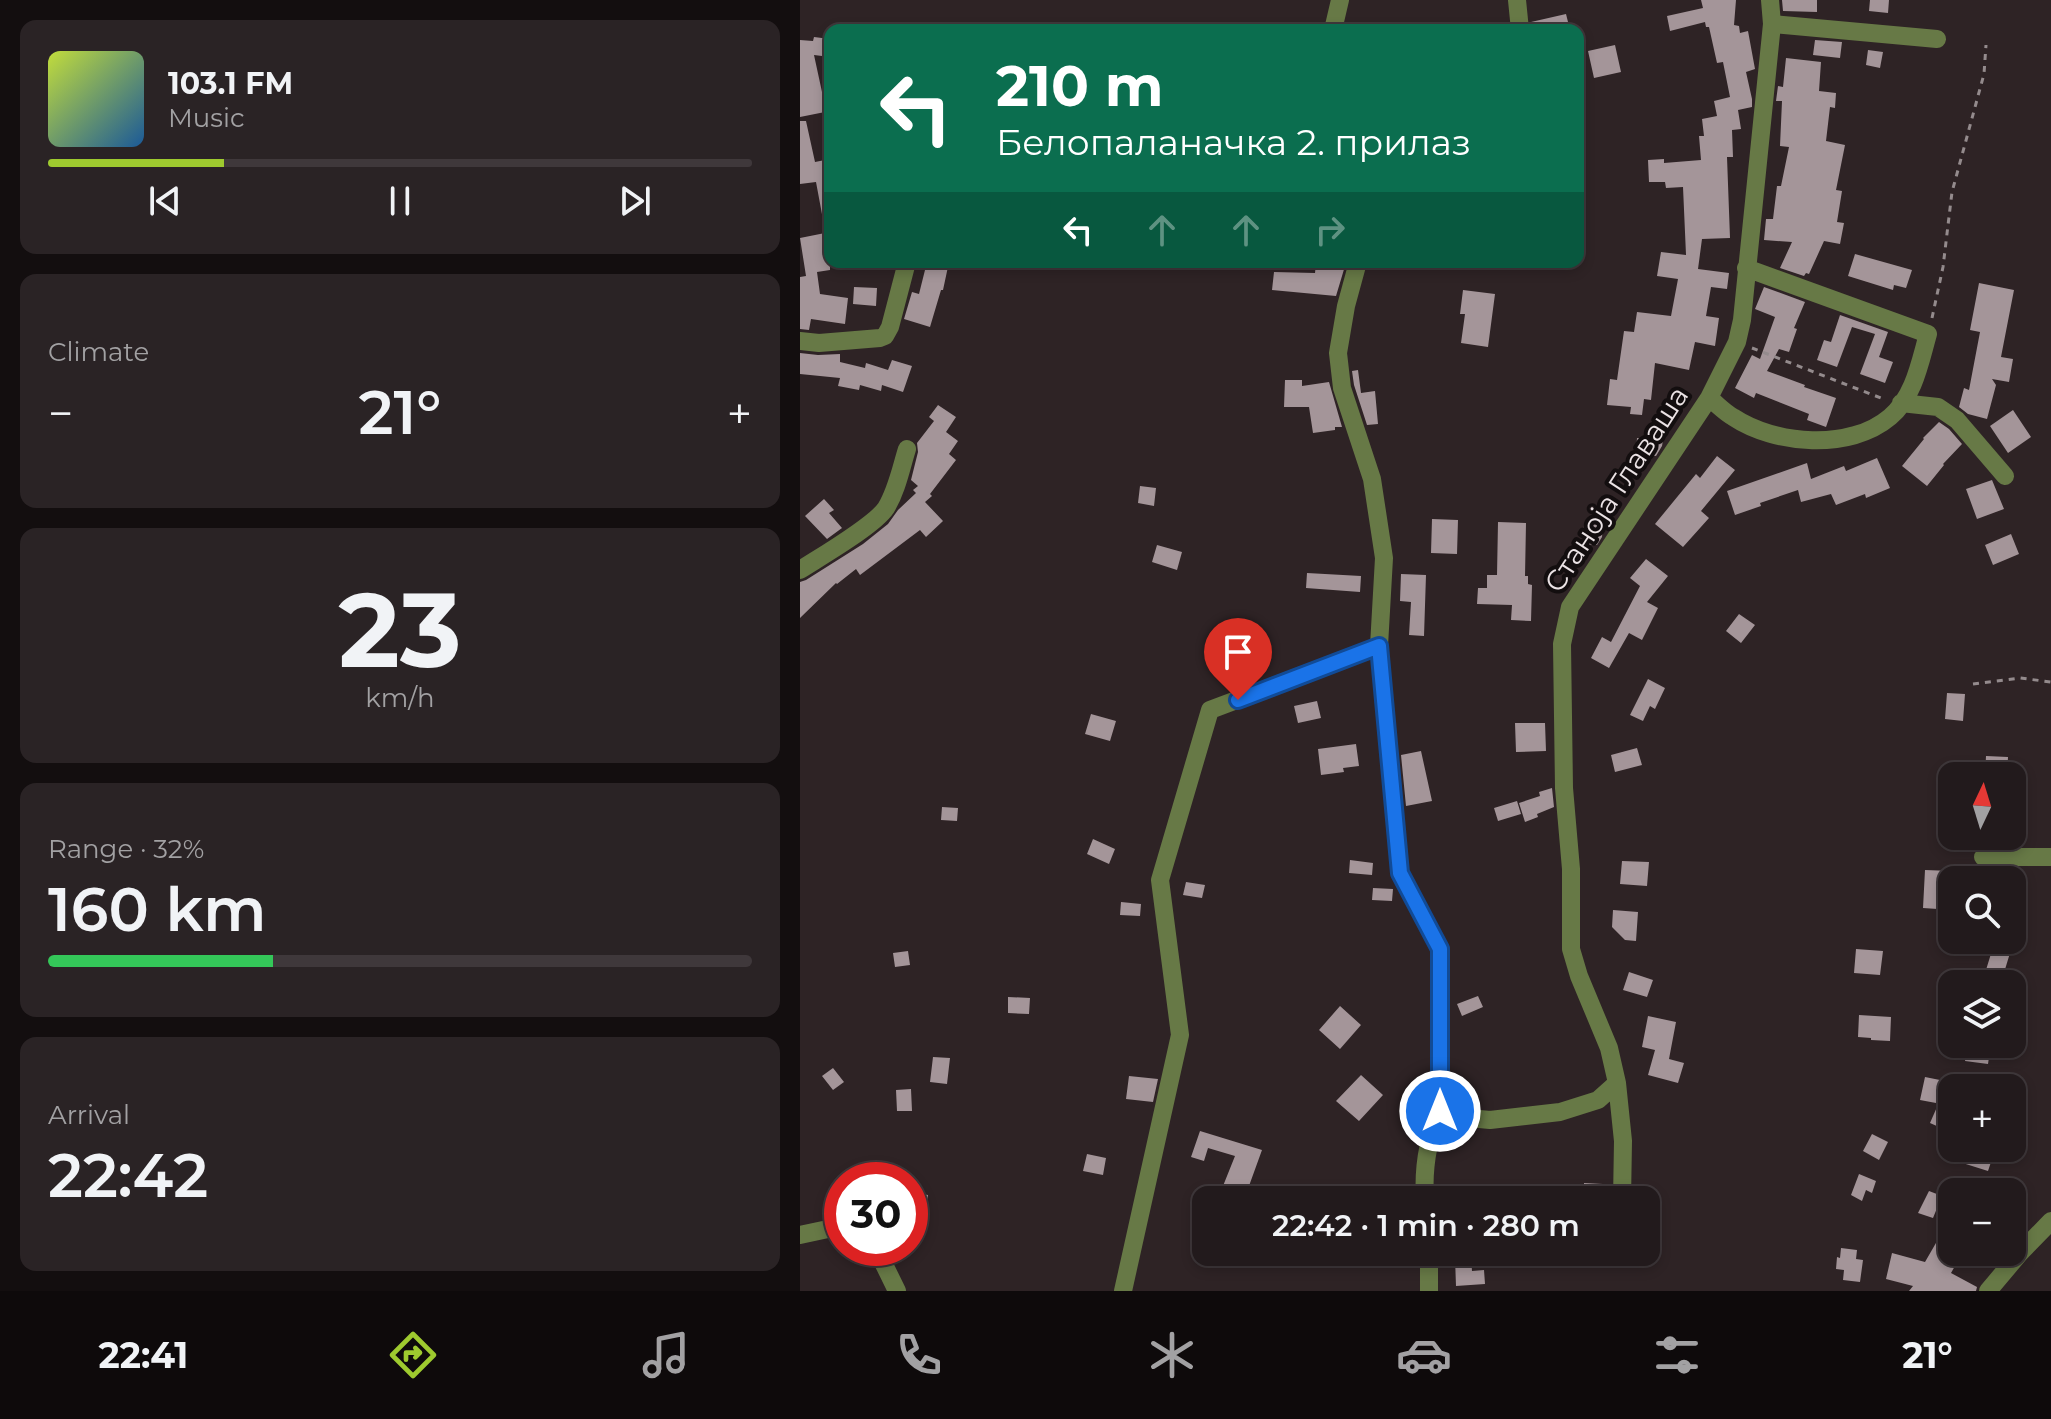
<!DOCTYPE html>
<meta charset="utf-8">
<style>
:root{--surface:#221a1c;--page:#2a2325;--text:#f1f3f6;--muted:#a2a1a3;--line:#3f383b;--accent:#9eca2f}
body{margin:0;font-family:Montserrat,sans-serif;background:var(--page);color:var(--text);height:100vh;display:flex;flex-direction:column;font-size:30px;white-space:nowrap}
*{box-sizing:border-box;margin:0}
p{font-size:26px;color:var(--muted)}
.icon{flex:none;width:44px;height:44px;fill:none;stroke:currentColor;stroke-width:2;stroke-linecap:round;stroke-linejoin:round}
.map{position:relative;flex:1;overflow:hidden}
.drawer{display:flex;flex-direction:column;gap:20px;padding:20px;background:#130e0f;width:800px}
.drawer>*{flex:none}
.banner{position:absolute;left:24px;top:24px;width:760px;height:244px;border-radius:16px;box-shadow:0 4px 12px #0003,0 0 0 2px var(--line);background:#0b6e4f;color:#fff;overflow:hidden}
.needle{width:52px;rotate:4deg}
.fabs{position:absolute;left:1138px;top:762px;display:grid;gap:16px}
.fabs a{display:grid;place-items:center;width:88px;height:88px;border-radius:16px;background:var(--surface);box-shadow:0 4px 12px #0003,0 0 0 2px var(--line);font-size:40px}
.speed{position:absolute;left:24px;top:1162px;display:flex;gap:16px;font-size:40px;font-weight:700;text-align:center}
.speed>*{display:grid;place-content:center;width:104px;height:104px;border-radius:50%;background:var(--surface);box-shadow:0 4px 12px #0003,0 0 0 2px var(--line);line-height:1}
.speed .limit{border:12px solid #d22;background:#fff;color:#111}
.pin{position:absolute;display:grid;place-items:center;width:68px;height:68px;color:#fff;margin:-82px -34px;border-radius:50% 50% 50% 0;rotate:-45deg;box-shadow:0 0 8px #0007}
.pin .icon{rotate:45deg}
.me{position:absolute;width:88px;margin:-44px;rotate:0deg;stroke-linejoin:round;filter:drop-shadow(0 0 6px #0008)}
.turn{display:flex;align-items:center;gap:28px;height:168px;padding:0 40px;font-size:36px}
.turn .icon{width:104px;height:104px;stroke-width:2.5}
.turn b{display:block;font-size:56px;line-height:68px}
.lanes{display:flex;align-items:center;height:76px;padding:0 40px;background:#0003;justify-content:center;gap:40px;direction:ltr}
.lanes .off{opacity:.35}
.big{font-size:60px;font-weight:600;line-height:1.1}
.drawer .tile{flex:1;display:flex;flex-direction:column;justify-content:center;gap:12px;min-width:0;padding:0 28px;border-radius:16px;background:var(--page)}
.drawer .dial{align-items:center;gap:0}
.dial b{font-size:104px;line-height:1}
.song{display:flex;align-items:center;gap:24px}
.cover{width:96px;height:96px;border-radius:12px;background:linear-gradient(135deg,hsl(70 70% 55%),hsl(210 70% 35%))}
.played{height:8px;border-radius:4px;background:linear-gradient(90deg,var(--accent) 25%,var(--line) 25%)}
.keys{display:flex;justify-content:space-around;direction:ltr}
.heat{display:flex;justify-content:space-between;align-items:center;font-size:44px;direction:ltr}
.charge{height:12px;border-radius:6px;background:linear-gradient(90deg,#34c759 32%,var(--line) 0)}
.trip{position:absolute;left:392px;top:1186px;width:468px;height:80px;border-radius:16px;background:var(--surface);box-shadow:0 4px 12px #0003,0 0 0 2px var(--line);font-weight:600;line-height:80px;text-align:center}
.tabs{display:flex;height:128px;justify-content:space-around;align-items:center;background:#0e0a0b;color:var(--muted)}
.tabs .icon{width:56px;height:56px}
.tabs .on{color:var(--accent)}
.tabs b{font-size:36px;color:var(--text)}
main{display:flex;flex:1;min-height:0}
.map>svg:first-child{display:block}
</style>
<main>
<section class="drawer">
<div class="tile">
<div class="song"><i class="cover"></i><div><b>103.1 FM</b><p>Music</p></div></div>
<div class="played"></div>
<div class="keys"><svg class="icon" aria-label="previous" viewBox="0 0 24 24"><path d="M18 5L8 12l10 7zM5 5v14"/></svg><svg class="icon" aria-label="pause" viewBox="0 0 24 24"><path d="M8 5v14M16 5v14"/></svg><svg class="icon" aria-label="next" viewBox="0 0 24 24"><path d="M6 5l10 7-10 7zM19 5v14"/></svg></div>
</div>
<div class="tile"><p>Climate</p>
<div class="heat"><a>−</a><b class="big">21°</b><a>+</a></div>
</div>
<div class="tile dial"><b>23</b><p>km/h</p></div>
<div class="tile"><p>Range · 32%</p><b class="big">160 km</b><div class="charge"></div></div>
<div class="tile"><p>Arrival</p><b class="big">22:42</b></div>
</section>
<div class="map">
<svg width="1251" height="1291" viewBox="0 0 1251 1291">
<rect width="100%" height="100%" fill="#2e2325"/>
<path fill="#a49599" d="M 901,0 L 936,0 L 934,25 L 939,26 L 940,33 L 948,31 L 955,69 L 946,72 L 952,99 L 952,107 L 938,110 L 941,129 L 932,130 L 933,157 L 927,157 L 930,238 L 902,239 L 898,269 L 929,273 L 927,289 L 911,287 L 906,316 L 919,318 L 915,346 L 895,342 L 889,370 L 855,363 L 851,400 L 844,399 L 842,415 L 830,414 L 831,407 L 807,405 L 810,379 L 817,380 L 824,331 L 834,332 L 837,312 L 871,316 L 878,279 L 857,276 L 861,252 L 886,255 L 883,187 L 866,188 L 865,182 L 849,182 L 848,160 L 864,159 L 864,163 L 901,160 L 899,136 L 904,136 L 902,119 L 917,116 L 914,101 L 930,97 L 923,62 L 917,63 L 909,27 L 906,27 L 905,22 L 870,31 L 867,16 L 903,8 Z
M 982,0 L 1017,0 L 1017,12 L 983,11 Z
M 1070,0 L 1089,0 L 1088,13 L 1069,11 Z
M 766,14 L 770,30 L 732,30 L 731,22 Z
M 14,37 L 30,39 L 30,57 L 14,55 L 22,92 L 30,91 L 30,111 L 0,117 L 0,40 L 13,41 Z
M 1015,40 L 1042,42 L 1040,58 L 1013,55 Z
M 815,45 L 821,72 L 794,78 L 788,51 Z
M 1068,50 L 1083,52 L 1080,68 L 1066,65 Z
M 986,58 L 1021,62 L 1019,91 L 1036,93 L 1035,108 L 1030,107 L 1026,141 L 1045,145 L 1036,190 L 1042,191 L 1037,222 L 1044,223 L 1040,244 L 1024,241 L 1009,274 L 1006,273 L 1004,276 L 980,268 L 992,242 L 964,240 L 966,219 L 973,219 L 977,186 L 981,186 L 989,147 L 980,146 L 982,101 L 976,101 L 978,86 L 983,87 Z
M 0,121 L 6,121 L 15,162 L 30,159 L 30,224 L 24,225 L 16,182 L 0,184 Z
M 30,232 L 30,270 L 17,272 L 20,294 L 48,298 L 45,324 L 11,319 L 9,330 L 0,329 L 0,277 L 6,276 L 0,238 Z
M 1055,254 L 1112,270 L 1106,288 L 1094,285 L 1093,290 L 1048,276 Z
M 127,262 L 149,262 L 143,290 L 141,290 L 130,327 L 104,319 L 112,292 L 119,294 Z
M 516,263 L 545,266 L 536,296 L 472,290 L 474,272 L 515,273 Z
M 1179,283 L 1214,290 L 1201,357 L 1213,359 L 1209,382 L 1192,379 L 1196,385 L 1187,419 L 1168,414 L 1159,407 L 1164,388 L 1169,390 L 1180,332 L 1170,330 Z
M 54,287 L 77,288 L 76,306 L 53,304 Z
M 964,287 L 1005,302 L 994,328 L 997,329 L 989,352 L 979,349 L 967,371 L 1005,385 L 1004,387 L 1036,398 L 1026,427 L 1007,420 L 1009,414 L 956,393 L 954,398 L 935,388 L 952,355 L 960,359 L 975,317 L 955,309 Z
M 663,290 L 695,294 L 688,347 L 661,343 L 665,314 L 660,314 Z
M 1040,315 L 1088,332 L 1079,357 L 1093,362 L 1085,383 L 1060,374 L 1075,334 L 1052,327 L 1037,367 L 1017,360 L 1024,340 L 1031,342 Z
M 0,353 L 18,355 L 40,354 L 40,362 L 65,368 L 66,363 L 88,370 L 92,360 L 112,366 L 103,392 L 82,385 L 81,391 L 60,385 L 59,390 L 38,386 L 40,378 L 0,374 Z
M 558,370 L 561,393 L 575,391 L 578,424 L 567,425 L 554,385 L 552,371 Z
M 485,380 L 502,380 L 502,386 L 529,382 L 542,427 L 535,427 L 535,430 L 513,433 L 509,407 L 484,407 Z
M 138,405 L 156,417 L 146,432 L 158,441 L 149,454 L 156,460 L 130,494 L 132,496 L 125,502 L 143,521 L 126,537 L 120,530 L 60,575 L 56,569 L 37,584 L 36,583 L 0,618 L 0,582 L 6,580 L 63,544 L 88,524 L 98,510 L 116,493 L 113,490 L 118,486 L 111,480 L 118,452 L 117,443 L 134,421 L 129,417 Z
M 1213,410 L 1231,437 L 1208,453 L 1190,426 Z
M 1139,422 L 1149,429 L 1162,444 L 1143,464 L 1144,465 L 1127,486 L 1102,466 L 1124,439 L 1123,438 Z
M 837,438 L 863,440 L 862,446 L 856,456 L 836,454 Z
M 917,456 L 935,470 L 901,511 L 909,518 L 883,547 L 855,524 L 896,474 L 900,478 Z
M 1077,458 L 1090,488 L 1066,498 L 1065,494 L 1036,505 L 1031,494 L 1001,502 L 998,490 L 960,503 L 961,506 L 935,515 L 927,491 L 1007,463 L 1011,479 L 1044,466 L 1046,471 Z
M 1192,480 L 1204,509 L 1177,519 L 1166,489 Z
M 340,486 L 356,488 L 354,506 L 338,503 Z
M 24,499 L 34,510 L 29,513 L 42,528 L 27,539 L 5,516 Z
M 632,519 L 658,520 L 657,554 L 631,553 Z
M 698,522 L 726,523 L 725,576 L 728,576 L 728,584 L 732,585 L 731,621 L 711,620 L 712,605 L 677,604 L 678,588 L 687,588 L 687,575 L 697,575 Z
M 784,524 L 803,525 L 802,537 L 797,545 L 783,544 Z
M 1211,534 L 1219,554 L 1193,565 L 1185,545 Z
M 357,545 L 382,552 L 377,570 L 352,562 Z
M 846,559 L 868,576 L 847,602 L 858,608 L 842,640 L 829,633 L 809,668 L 791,658 L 802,637 L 811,642 L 840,586 L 830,578 Z
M 507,573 L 561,576 L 560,592 L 506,588 Z
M 601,574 L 626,575 L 624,636 L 609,635 L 611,602 L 600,601 Z
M 939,614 L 955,625 L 941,643 L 926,631 Z
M 848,679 L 865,688 L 855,709 L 850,706 L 843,721 L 830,715 Z
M 1147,693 L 1165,694 L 1163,721 L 1145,719 Z
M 517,701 L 521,718 L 498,723 L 494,706 Z
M 291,714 L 316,721 L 310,741 L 285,734 Z
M 715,723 L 745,723 L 746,751 L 716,752 Z
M 556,744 L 559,766 L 543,768 L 544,772 L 521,775 L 518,749 Z
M 837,748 L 842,765 L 815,772 L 811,755 Z
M 621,751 L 632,801 L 606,806 L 601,755 Z
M 1186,756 L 1208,757 L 1207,776 L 1185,776 Z
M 752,788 L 754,807 L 737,814 L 738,817 L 725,822 L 719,803 L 740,796 L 739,792 Z
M 717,801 L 721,814 L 698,821 L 694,808 Z
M 142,807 L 158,808 L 157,821 L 141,820 Z
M 293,839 L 315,849 L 309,864 L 287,854 Z
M 550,860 L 573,863 L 572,875 L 549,873 Z
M 822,861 L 849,862 L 847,886 L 820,884 Z
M 1125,870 L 1152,871 L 1152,910 L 1123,908 Z
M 386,882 L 405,885 L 402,898 L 383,895 Z
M 573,888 L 593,889 L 592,901 L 572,900 Z
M 321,902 L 341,904 L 340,916 L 320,915 Z
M 813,910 L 838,912 L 836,941 L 825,940 L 812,927 Z
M 1193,947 L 1210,953 L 1203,976 L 1186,970 Z
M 1056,949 L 1083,951 L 1080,975 L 1054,973 Z
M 108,951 L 110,965 L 95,967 L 93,953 Z
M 829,972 L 853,980 L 847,997 L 823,990 Z
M 678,996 L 683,1007 L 662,1016 L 657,1004 Z
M 208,997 L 230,998 L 229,1014 L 208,1013 Z
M 540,1006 L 561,1025 L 540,1049 L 519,1030 Z
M 1059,1015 L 1091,1017 L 1090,1041 L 1071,1040 L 1071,1038 L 1058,1037 Z
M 848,1016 L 876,1022 L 869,1059 L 884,1063 L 878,1083 L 848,1075 L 855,1050 L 842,1047 Z
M 1168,1044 L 1191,1044 L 1188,1064 L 1165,1061 Z
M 133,1057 L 150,1058 L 147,1084 L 130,1082 Z
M 33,1068 L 44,1082 L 33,1090 L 22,1076 Z
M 561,1075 L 583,1095 L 559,1121 L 536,1101 Z
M 329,1076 L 358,1079 L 353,1102 L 326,1099 Z
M 1125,1077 L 1140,1080 L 1136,1103 L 1120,1100 Z
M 111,1089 L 112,1111 L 97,1111 L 96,1090 Z
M 1137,1107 L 1152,1113 L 1152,1122 L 1148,1131 L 1130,1123 Z
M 400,1131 L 462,1150 L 445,1197 L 439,1194 L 437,1197 L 421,1191 L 435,1156 L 408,1148 L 404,1161 L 391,1157 Z
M 1072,1134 L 1088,1142 L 1079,1160 L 1063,1151 Z
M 1157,1148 L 1179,1148 L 1194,1153 L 1188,1171 L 1153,1160 Z
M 287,1154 L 306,1158 L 303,1175 L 283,1171 Z
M 1059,1174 L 1076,1181 L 1072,1193 L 1066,1190 L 1062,1201 L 1051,1195 Z
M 784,1183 L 803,1184 L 803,1200 L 755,1200 L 755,1194 L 784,1188 Z
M 1129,1191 L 1142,1196 L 1133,1218 L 1118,1213 Z
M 110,1192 L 128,1195 L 125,1214 L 110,1212 Z
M 1140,1236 L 1152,1243 L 1152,1252 L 1163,1252 L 1151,1273 L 1177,1287 L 1176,1291 L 1109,1291 L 1113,1286 L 1086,1279 L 1092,1253 L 1125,1262 Z
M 1041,1248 L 1057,1250 L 1056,1259 L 1063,1260 L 1060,1282 L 1043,1280 L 1044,1270 L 1036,1269 L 1037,1257 L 1040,1258 Z
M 671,1257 L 672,1271 L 684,1270 L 685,1284 L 656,1286 L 655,1258 Z"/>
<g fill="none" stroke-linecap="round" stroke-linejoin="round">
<path stroke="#948b8d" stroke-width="3" stroke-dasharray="6 6" stroke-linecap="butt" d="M 1132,318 L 1143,267 L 1152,192 L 1184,74 L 1186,45
M 952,348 L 1086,400
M 1173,684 L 1220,678 L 1251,682"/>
<path stroke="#677946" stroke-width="18" d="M 717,0 L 720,30
M 972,24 L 1137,39
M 533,30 L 540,0
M 558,262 L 546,306 L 538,353 L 542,388 L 572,479 L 584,558 L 579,646 L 600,873 L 640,949 L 640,1111 C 628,1138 623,1170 625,1200
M 0,341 L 19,343 L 80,338 L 85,336 L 90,327 L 107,262
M 909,398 C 917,404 924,412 933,417 C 975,445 1050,451 1090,417 C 1114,397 1120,362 1128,334 L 946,268
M 1101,403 L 1138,407 L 1157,420 L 1205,476
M 0,570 C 20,557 74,526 86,508 C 97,490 101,468 107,449
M 1183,857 L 1251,857
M 640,1111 L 658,1117 L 690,1120 L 760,1112 L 798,1100 L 817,1083
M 822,1200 L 823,1141 L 817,1083 L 809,1048 L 779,976 L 771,949 L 771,869 L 764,788 L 762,644 L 770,607 L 909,398 L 937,342 L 942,320 L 972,24 L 970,0
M 0,1235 L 42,1226
M 76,1248 L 97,1291
M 802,1255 L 805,1252
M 323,1291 L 380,1035 L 360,880 L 410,710 L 579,646
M 629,1291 L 629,1252
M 1188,1291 L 1220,1253 L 1251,1221"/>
</g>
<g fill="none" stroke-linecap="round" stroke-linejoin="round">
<g stroke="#114b97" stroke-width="20">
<path id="route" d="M 438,700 L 579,646 L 600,873 L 640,949 L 640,1111"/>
</g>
<use href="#route" stroke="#1a73e8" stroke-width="14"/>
</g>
<g text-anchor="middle" stroke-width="8" stroke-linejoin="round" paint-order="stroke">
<g font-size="28" fill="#ebe3e5" stroke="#130e0f">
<text transform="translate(816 489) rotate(-57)" y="10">Станоја Главаша</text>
</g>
</g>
</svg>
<div class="fabs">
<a><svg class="needle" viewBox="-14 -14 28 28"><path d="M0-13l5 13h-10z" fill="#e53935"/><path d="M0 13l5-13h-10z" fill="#a2a1a3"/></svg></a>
<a><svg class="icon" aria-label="search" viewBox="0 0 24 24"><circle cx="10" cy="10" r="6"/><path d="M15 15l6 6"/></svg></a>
<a><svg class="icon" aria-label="layers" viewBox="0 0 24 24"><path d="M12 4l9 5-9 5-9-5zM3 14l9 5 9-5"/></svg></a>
<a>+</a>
<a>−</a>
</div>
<div class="speed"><div class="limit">30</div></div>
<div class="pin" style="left:438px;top:700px;background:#d93025"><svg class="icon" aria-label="arrive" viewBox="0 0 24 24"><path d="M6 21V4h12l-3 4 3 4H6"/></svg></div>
<svg class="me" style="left:640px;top:1111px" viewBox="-20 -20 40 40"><circle r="17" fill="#1a73e8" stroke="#fff" stroke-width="3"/><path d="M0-11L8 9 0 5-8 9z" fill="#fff"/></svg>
<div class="trip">22:42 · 1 min · 280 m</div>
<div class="banner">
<div class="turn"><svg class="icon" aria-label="left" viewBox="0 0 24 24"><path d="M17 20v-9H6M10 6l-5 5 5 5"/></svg><div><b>210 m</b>Белопаланачка 2. прилаз</div></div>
<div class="lanes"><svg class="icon" aria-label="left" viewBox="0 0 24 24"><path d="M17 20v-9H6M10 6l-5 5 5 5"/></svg><svg class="icon off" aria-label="ahead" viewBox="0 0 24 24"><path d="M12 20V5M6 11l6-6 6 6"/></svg><svg class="icon off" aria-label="ahead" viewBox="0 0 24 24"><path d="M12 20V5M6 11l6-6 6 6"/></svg><svg class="icon off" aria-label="right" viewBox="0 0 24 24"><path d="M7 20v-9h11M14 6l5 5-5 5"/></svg></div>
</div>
</div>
</main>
<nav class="tabs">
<b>22:41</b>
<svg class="icon on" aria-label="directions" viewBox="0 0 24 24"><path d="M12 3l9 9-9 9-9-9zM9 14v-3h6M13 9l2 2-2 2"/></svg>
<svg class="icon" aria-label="music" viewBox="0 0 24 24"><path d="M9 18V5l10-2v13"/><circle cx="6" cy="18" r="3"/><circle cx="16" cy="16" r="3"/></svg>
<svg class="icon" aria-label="phone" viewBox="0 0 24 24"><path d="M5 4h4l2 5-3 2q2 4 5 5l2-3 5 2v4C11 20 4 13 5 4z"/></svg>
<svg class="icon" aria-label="climate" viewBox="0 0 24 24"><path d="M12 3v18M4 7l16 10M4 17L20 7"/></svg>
<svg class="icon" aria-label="car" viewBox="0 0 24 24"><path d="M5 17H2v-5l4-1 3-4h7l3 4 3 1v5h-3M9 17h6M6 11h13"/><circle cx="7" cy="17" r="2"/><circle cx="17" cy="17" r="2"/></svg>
<svg class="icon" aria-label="filters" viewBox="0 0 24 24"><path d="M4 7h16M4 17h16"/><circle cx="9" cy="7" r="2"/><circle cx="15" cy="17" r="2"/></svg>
<b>21°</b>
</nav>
